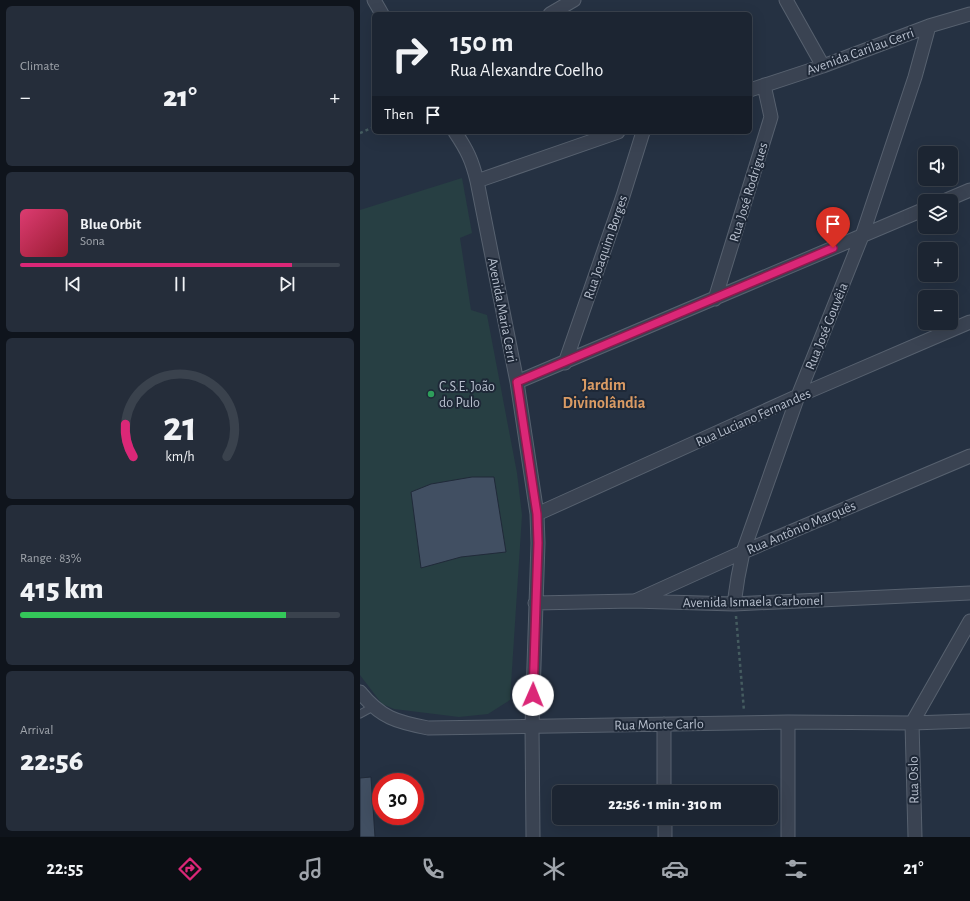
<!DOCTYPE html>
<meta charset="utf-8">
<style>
:root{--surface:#1c2532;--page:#252d3a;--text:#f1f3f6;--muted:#a0a5ac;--line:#3a424d;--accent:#db2777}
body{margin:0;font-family:"Alegreya Sans",sans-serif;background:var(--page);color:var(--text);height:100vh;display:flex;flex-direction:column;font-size:15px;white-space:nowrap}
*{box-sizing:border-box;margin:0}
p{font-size:13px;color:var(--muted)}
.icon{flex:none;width:22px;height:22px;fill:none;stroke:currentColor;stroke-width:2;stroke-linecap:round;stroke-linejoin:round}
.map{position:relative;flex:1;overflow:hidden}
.details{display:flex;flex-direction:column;gap:6px;padding:6px;background:#0f141c;width:360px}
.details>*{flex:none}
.hud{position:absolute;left:12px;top:12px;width:380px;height:122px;border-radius:6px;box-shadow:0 4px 16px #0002,0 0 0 1px var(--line);background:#1c2532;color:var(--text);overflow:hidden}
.buttons{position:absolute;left:558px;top:146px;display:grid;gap:8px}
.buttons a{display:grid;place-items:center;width:40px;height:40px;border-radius:6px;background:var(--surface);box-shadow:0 4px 16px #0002,0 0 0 1px var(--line);font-size:20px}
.speed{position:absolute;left:12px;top:773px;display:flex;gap:8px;font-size:20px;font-weight:700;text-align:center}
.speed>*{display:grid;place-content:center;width:52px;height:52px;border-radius:50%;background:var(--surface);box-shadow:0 4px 16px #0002,0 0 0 1px var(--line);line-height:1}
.speed .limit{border:6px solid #d22;background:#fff;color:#111}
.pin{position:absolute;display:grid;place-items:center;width:34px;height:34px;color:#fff;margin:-41px -17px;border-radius:50% 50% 50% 0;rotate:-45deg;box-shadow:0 0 4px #0007}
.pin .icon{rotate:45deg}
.me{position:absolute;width:44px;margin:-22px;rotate:1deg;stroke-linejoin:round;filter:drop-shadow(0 0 3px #0008)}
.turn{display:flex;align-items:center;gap:14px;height:84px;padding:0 12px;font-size:18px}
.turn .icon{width:52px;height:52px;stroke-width:2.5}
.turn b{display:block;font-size:28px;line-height:34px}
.then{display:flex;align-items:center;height:38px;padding:0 12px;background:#0003;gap:8px;font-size:15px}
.big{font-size:30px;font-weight:800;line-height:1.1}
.details .tile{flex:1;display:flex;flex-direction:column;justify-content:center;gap:6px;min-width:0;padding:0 14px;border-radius:6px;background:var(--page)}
.details .dial{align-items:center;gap:0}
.dial svg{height:104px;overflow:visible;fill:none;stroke:var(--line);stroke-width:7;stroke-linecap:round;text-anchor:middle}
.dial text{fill:var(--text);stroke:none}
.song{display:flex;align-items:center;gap:12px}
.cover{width:48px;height:48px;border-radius:6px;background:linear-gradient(135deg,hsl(340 70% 55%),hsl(350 70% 35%))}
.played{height:4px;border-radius:2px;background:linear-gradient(90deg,var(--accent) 85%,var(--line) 85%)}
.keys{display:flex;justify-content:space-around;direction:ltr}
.heat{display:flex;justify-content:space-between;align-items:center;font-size:22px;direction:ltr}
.charge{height:6px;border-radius:3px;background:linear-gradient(90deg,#34c759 83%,var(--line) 0)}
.trip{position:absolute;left:192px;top:785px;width:226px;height:40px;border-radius:6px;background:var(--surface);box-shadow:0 4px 16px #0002,0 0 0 1px var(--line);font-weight:800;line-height:40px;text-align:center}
.tab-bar{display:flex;height:64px;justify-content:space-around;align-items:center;background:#0b0f14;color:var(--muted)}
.tab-bar .icon{width:28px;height:28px}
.tab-bar .on{color:var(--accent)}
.tab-bar b{font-size:18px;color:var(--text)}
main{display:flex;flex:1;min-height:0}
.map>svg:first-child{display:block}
</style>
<main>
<section class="details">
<div class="tile"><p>Climate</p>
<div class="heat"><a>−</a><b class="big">21°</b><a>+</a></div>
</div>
<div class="tile">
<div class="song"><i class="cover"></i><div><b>Blue Orbit</b><p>Sona</p></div></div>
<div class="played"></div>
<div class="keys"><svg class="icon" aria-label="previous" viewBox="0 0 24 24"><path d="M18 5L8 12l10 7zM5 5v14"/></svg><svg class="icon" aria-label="pause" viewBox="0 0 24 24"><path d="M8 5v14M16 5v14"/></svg><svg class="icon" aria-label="next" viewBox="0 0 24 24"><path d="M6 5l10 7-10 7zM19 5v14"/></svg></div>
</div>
<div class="tile dial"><svg viewBox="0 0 100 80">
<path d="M14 69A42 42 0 1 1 86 69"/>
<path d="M14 69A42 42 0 0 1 8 44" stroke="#db2777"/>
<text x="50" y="56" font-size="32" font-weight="700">21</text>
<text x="50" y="72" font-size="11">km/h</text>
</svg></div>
<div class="tile"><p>Range · 83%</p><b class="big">415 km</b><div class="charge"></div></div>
<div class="tile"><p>Arrival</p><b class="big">22:56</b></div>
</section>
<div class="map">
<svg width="610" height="837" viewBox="0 0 610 837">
<rect width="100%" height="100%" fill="#253142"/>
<path fill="#273f43" d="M 102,178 L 112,233 L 100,238 L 111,310 L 127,315 L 157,473 L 162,515 L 150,700 L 128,714 L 99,717 L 34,709 L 22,704 L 0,675 L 0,210 Z"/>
<path fill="#414f62" stroke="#202a39" d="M 112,477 L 134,477 L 146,552 L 101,557 L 61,568 L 51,492 L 71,484 Z
M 11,777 L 15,837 L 0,837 L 0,778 Z"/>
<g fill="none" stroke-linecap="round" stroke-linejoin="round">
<g stroke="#57616f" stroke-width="9">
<path id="service" d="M 0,714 L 13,707"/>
</g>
<g stroke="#57616f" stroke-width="15">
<path id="minor" d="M 14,0 L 22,14
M 426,0 L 463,66
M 190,14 L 214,0
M 390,90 L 463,66 L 569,26 L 610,14
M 95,132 C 107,150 112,160 117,181 L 157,382 L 177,514 L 178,543 L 172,726 L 173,837
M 117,181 L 258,132
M 584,201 L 610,190
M 355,299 L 411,117 L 404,85
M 205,363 L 263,196 L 283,132
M 157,382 L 565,209
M 177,514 L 438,396 L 610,322
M 277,600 L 383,552 L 610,456
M 175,603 L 273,601 L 374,604 L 610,593
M 374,604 L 378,577 L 383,552 L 438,396 L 502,236 L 555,77 L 569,26
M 0,692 C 21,718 37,722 68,728 L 428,722 L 552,723 L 610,721
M 428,722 L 428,837
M 304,724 L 304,792
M 305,818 L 305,837
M 555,837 L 552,723 L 610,621"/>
</g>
<path stroke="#455c60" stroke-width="2.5" stroke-dasharray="3 3" stroke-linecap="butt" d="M 0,133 L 14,127
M 376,616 L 384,711"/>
<use href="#service" stroke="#3a4352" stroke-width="7"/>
<use href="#minor" stroke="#3a4352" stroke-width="13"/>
</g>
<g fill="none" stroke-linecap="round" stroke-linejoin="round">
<g stroke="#8e194d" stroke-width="10">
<path id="route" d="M 173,695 L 178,543 L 177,514 L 157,382 L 473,248"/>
</g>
<use href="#route" stroke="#db2777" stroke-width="7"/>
</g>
<circle fill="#2e9e5b" stroke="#1e2837" stroke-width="1.5" cx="71" cy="394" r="4"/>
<g text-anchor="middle" stroke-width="4" stroke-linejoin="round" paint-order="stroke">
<g font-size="14" fill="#b6becc" stroke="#1e2837">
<text transform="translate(500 51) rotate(-20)" y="5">Avenida Carilau Cerri</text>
<text transform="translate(388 192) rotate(-73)" y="5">Rua José Rodrigues</text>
<text transform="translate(245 247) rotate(-71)" y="5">Rua Joaquim Borges</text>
<text transform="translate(143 310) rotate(79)" y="5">Avenida Maria Cerri</text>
<text transform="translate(466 326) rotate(-68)" y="5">Rua José Gouvêia</text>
<text transform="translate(393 417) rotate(-24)" y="5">Rua Luciano Fernandes</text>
<text transform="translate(441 527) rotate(-23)" y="5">Rua Antônio Marquês</text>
<text transform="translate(393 601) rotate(-1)" y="5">Avenida Ismaela Carbonel</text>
<text transform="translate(299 724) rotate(-1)" y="5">Rua Monte Carlo</text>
<text transform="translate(553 780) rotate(-91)" y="5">Rua Oslo</text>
</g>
<g font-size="14" fill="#b6becc" stroke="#1e2837" text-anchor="start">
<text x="79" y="391">C.S.E. João<tspan x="79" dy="16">do Pulo</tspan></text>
</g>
<g font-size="16" font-weight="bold" fill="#da9b64" stroke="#1e2837">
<text x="244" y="390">Jardim<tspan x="244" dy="18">Divinolândia</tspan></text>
</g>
</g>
</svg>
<div class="buttons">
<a><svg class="icon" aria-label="sound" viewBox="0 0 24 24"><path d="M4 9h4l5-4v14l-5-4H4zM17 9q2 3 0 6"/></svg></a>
<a><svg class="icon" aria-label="layers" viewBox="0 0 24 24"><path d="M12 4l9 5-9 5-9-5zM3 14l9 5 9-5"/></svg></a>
<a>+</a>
<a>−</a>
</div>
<div class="speed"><div class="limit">30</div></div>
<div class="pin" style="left:473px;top:248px;background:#d93025"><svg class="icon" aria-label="arrive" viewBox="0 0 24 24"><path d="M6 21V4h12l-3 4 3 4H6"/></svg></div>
<svg class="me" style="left:173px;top:695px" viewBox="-20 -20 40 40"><circle r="19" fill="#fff"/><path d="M0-13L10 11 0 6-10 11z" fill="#db2777"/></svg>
<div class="trip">22:56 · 1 min · 310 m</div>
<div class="hud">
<div class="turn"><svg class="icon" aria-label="right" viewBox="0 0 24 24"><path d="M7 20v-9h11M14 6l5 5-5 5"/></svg><div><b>150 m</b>Rua Alexandre Coelho</div></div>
<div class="then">Then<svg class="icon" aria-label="arrive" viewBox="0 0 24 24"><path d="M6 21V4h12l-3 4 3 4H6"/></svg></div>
</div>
</div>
</main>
<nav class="tab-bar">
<b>22:55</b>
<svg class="icon on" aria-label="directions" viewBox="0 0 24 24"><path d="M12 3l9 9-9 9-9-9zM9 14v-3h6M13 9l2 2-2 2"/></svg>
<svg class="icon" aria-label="music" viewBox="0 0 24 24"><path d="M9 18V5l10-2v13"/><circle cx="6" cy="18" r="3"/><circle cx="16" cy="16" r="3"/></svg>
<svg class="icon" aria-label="phone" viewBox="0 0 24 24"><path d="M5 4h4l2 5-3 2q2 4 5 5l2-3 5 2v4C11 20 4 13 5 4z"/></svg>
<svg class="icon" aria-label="climate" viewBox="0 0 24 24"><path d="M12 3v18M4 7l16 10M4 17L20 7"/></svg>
<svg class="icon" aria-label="car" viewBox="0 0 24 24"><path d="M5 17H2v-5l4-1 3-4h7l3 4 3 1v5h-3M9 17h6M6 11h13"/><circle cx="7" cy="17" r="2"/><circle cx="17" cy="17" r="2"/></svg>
<svg class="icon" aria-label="filters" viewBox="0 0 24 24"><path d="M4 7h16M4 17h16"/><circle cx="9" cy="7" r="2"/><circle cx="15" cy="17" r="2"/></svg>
<b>21°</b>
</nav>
